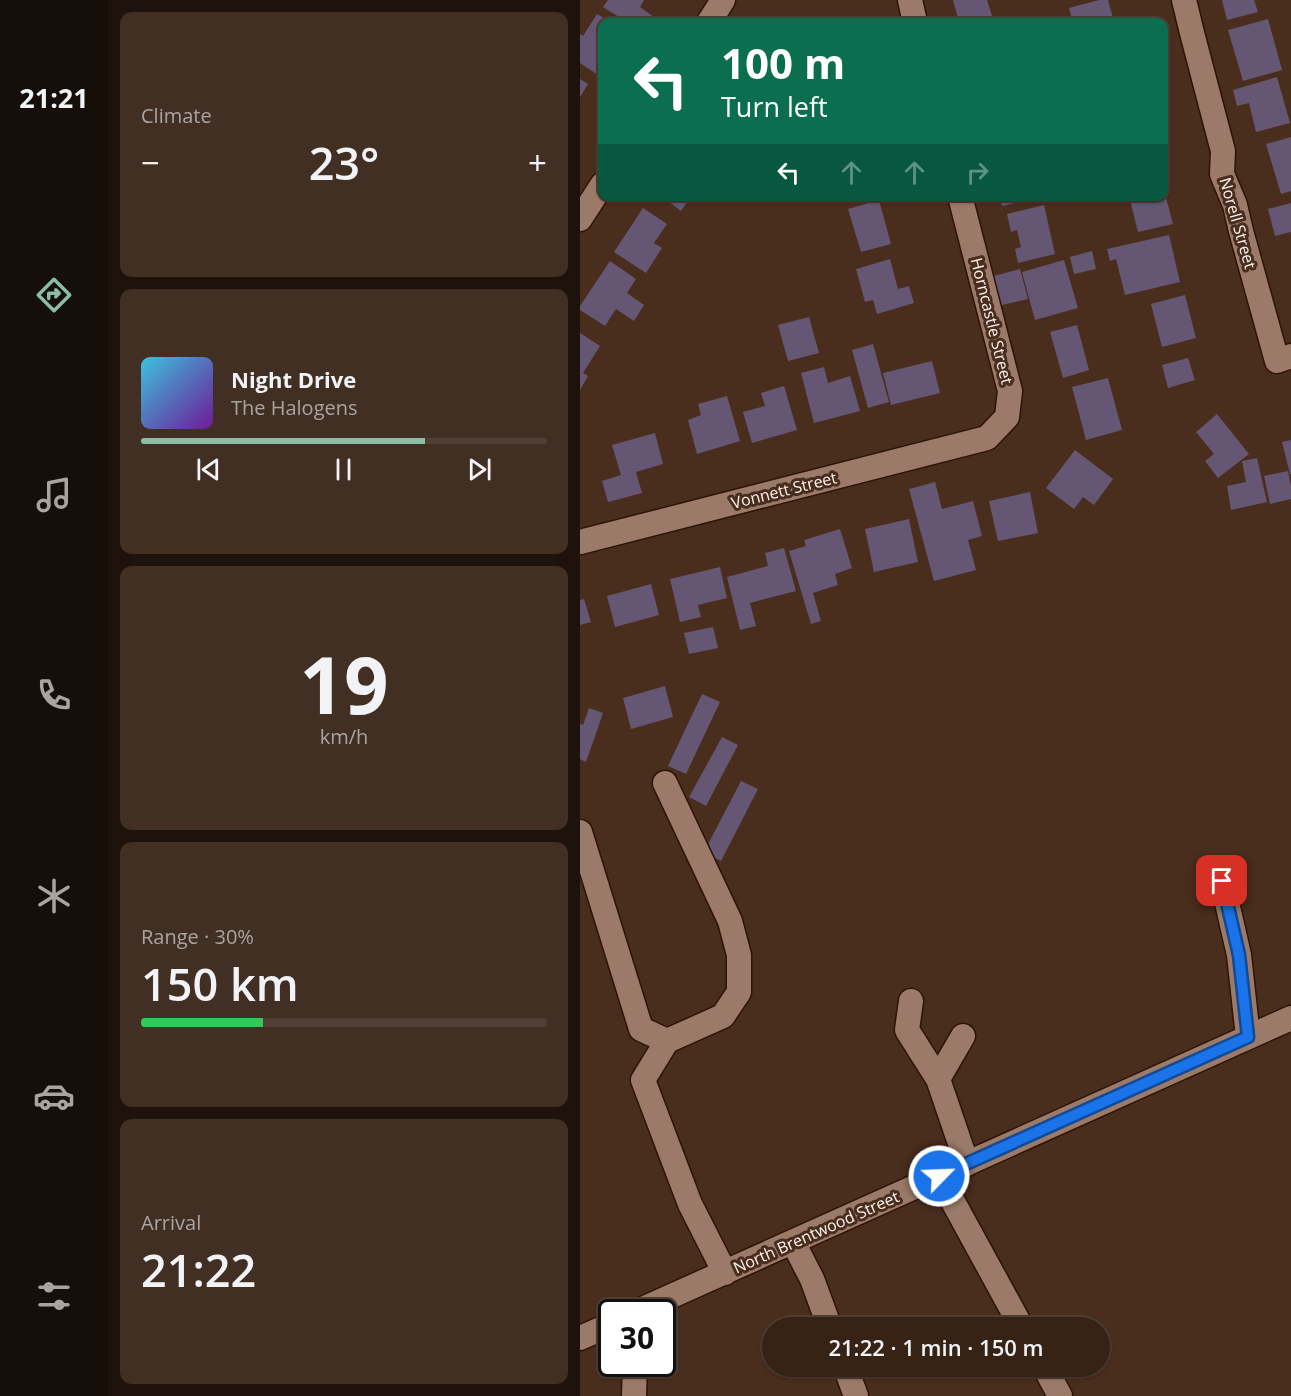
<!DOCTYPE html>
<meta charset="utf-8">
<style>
:root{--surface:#372216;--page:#422f23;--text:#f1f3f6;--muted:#aaa4a1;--line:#513f35;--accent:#8abfa5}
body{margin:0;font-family:"Open Sans",sans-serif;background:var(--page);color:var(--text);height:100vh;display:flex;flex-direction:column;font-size:22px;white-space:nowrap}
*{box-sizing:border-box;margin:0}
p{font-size:20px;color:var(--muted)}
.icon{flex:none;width:33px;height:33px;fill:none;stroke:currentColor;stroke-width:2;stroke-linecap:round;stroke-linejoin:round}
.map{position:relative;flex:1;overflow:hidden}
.drawer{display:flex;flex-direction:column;gap:12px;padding:12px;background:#1e130c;width:472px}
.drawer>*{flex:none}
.banner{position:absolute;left:18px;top:18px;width:570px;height:183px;border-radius:12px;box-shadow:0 2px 4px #0004,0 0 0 2px var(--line);background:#0b6e4f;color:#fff;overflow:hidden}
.speed{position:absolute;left:18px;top:1299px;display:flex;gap:12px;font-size:30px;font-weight:700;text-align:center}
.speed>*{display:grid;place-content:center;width:78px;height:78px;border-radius:50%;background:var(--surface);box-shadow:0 2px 4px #0004,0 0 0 2px var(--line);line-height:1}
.speed .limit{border:3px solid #111;border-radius:9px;background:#fff;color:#111}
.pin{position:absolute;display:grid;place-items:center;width:51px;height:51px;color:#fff;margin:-26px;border-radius:12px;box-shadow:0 3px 9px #0006}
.me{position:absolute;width:66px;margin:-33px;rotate:66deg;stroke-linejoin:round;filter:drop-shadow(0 0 4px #0008)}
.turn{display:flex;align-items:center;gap:21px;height:126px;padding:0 24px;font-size:27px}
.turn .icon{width:78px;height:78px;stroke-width:2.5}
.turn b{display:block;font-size:42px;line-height:51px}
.lanes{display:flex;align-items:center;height:57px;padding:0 24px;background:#0003;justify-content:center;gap:30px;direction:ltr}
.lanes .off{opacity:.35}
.big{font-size:45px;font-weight:600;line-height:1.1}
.drawer .card{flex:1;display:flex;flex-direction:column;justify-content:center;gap:9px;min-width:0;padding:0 21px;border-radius:12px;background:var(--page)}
.drawer .dial{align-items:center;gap:0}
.dial b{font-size:78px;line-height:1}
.song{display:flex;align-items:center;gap:18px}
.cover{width:72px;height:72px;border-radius:9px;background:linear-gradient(135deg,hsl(190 70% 55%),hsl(280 70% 35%))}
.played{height:6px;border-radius:3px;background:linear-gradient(90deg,var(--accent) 70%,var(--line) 70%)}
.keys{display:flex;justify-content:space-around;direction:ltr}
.heat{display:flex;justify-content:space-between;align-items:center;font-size:33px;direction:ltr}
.charge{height:9px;border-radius:4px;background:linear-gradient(90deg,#34c759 30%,var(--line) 0)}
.trip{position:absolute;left:182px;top:1317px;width:348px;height:60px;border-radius:30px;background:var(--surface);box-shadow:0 2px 4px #0004,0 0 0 2px var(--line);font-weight:600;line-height:60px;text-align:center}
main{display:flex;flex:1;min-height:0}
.tabs{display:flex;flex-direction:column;width:108px;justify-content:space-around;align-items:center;background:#160e09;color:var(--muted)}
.tabs .icon{width:42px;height:42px}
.tabs .current{color:var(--accent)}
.tabs b{font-size:27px;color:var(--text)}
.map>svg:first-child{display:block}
</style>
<main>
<nav class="tabs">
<b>21:21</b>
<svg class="icon current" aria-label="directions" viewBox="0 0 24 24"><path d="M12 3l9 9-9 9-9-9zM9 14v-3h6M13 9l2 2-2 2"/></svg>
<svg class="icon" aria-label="music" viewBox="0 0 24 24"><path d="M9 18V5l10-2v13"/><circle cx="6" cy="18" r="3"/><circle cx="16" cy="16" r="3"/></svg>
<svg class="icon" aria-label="phone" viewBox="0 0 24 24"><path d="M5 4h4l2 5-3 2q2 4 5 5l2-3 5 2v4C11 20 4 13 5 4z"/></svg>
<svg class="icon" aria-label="climate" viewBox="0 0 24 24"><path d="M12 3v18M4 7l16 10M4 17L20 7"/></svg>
<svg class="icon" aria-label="car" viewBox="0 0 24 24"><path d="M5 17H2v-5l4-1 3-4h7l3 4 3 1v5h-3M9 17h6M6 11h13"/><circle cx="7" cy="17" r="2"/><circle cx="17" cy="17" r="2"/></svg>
<svg class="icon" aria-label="filters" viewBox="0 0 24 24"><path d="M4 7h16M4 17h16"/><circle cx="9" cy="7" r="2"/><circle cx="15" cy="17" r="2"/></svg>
</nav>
<section class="drawer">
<div class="card"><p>Climate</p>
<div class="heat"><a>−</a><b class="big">23°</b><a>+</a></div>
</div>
<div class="card">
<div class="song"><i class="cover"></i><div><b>Night Drive</b><p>The Halogens</p></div></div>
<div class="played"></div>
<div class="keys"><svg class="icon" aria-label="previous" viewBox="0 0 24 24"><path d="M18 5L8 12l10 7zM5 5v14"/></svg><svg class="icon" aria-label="pause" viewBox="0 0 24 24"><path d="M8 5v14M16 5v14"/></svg><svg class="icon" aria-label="next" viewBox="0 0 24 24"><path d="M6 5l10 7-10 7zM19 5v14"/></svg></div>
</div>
<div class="card dial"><b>19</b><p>km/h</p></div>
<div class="card"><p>Range · 30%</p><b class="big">150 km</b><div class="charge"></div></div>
<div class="card"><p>Arrival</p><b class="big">21:22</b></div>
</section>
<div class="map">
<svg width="711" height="1396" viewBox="0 0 711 1396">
<rect width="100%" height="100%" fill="#492d1d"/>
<path fill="#655774" d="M 28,0 L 64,0 L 60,7 L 78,20 L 76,22 L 47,22 L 23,7 Z
M 373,0 L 407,0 L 413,19 L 399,22 L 379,22 Z
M 519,0 L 528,0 L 534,22 L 493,22 L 489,8 Z
M 642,0 L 674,0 L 678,12 L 647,20 Z
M 17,14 L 31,22 L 22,22 L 22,69 L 18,75 L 0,63 L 0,34 L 3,36 Z
M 688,19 L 702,70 L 663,81 L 648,30 Z
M 697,77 L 710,123 L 676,132 L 669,103 L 657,106 L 653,90 Z
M 0,79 L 8,84 L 0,97 Z
M 711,137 L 711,191 L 701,194 L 686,144 Z
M 584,190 L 593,224 L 558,232 L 549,196 L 584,196 Z
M 81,196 L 111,196 L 101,211 Z
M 420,196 L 461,196 L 461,197 L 422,206 Z
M 299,200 L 311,244 L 281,252 L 268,209 Z
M 711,203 L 711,232 L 695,236 L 688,209 Z
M 464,205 L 475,254 L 438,263 L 435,249 L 441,247 L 437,230 L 431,232 L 427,214 Z
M 63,208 L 87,224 L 74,243 L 82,248 L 66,273 L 34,252 Z
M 589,235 L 600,282 L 545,295 L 536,259 L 530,261 L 527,249 Z
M 512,251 L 516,269 L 494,274 L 490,257 Z
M 310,259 L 318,289 L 329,286 L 334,303 L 297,314 L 293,300 L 285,302 L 276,269 Z
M 484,260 L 498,308 L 455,320 L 442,272 Z
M 30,261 L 56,279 L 47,293 L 64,305 L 54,321 L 36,309 L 25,326 L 0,310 L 0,306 Z
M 440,269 L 448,299 L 418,306 L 410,277 Z
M 605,295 L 616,338 L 582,347 L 571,304 Z
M 229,317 L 239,353 L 208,361 L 198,325 Z
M 497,325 L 509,370 L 483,378 L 470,332 Z
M 0,333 L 20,346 L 3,373 L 8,376 L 0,390 Z
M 293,344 L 309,402 L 288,408 L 272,350 Z
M 608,358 L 615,380 L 588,388 L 582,365 Z
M 352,361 L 360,393 L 311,405 L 303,373 Z
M 244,367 L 248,383 L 270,376 L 280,411 L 234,423 L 221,373 Z
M 528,378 L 542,430 L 506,440 L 492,387 Z
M 204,386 L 217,430 L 172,443 L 163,412 L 185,406 L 181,393 Z
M 147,396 L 160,441 L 117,454 L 108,420 L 121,415 L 118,404 Z
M 637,414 L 669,454 L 638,478 L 625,461 L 634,454 L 616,432 Z
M 75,433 L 83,464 L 56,472 L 62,493 L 28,502 L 22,481 L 41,475 L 32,445 Z
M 711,440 L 711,474 L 710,474 L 702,442 Z
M 495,450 L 533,479 L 514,505 L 503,497 L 494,509 L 466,488 Z
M 677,458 L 687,502 L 651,510 L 647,486 L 666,482 L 662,461 Z
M 708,471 L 711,486 L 711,499 L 690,504 L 684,476 Z
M 355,482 L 362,509 L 393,501 L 402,536 L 388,540 L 396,570 L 354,581 L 329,489 Z
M 450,492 L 458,533 L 418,541 L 409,501 Z
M 329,519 L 338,562 L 294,572 L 285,529 Z
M 260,529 L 272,568 L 255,574 L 258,585 L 233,593 L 241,621 L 231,624 L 209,551 L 226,546 L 224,540 Z
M 204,548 L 216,591 L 170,603 L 176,626 L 160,630 L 147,577 L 188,566 L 185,553 Z
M 140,567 L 147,598 L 118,605 L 121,617 L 100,622 L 90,579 Z
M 71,584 L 79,615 L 35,627 L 27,596 Z
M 4,599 L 11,622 L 0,625 L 0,600 Z
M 133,627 L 138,648 L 109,654 L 104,633 Z
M 85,686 L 93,717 L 51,729 L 43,698 Z
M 122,694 L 140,702 L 106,774 L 88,766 Z
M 9,708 L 23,713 L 6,762 L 0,759 L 0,724 L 3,725 Z
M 142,737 L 158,745 L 126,806 L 109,797 Z
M 161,781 L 178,789 L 141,861 L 124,852 Z"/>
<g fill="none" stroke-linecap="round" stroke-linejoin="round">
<g stroke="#2e1406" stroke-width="27">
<path id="minor" d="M 330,0 L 335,22
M 604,0 L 612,33 L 643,151 L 642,174 L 655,205 L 661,231 L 697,361 L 711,356
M 129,22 L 143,0
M 0,219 L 22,185
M 0,542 L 407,438 L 427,417 L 430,391 L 380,196
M 0,832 L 61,1029 L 87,1041 L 143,1016 L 159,992 L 159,955 L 150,921 L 85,783
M 642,881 L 659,955 L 668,1037
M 331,1001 L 327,1030 L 358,1079
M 383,1036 L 358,1079 L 387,1164
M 87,1041 L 63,1080 L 110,1204 L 145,1273
M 359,1176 L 442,1328
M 213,1242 L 232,1279 L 250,1328
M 56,1312 L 711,1018
M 0,1338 L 32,1324
M 265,1366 L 276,1396
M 464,1366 L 480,1396
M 54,1396 L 55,1364"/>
</g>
<use href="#minor" stroke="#9b7a69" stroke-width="24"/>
</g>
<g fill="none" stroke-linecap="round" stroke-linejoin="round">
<g stroke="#114b97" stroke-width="15">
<path id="route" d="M 359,1176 L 668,1037 L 659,955 L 642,881"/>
</g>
<use href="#route" stroke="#1a73e8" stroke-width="10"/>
</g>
<g text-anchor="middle" stroke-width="6" stroke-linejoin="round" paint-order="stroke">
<g font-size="16" fill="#fdf2ec" stroke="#492d1d">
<text transform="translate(658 223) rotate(74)" y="6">Norell Street</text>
<text transform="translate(412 321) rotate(76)" y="6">Horncastle Street</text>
<text transform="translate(204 490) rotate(-14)" y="6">Vonnett Street</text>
<text transform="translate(236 1232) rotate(-24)" y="6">North Brentwood Street</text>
</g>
</g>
</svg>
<div class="speed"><div class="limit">30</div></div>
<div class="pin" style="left:642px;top:881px;background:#d93025"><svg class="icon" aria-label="arrive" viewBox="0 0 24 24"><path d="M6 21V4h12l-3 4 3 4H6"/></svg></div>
<svg class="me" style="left:359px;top:1176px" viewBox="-20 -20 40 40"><circle r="17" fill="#1a73e8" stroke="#fff" stroke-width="3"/><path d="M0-11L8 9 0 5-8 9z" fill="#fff"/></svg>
<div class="trip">21:22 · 1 min · 150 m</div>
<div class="banner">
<div class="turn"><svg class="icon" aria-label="left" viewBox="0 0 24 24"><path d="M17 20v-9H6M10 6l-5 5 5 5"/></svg><div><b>100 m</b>Turn left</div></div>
<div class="lanes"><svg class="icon" aria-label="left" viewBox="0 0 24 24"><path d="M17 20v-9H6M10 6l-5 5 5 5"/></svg><svg class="icon off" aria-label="ahead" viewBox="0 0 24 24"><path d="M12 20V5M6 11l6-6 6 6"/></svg><svg class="icon off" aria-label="ahead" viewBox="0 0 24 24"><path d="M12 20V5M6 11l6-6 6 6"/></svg><svg class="icon off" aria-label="right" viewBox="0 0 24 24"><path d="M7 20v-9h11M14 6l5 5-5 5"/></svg></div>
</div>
</div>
</main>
